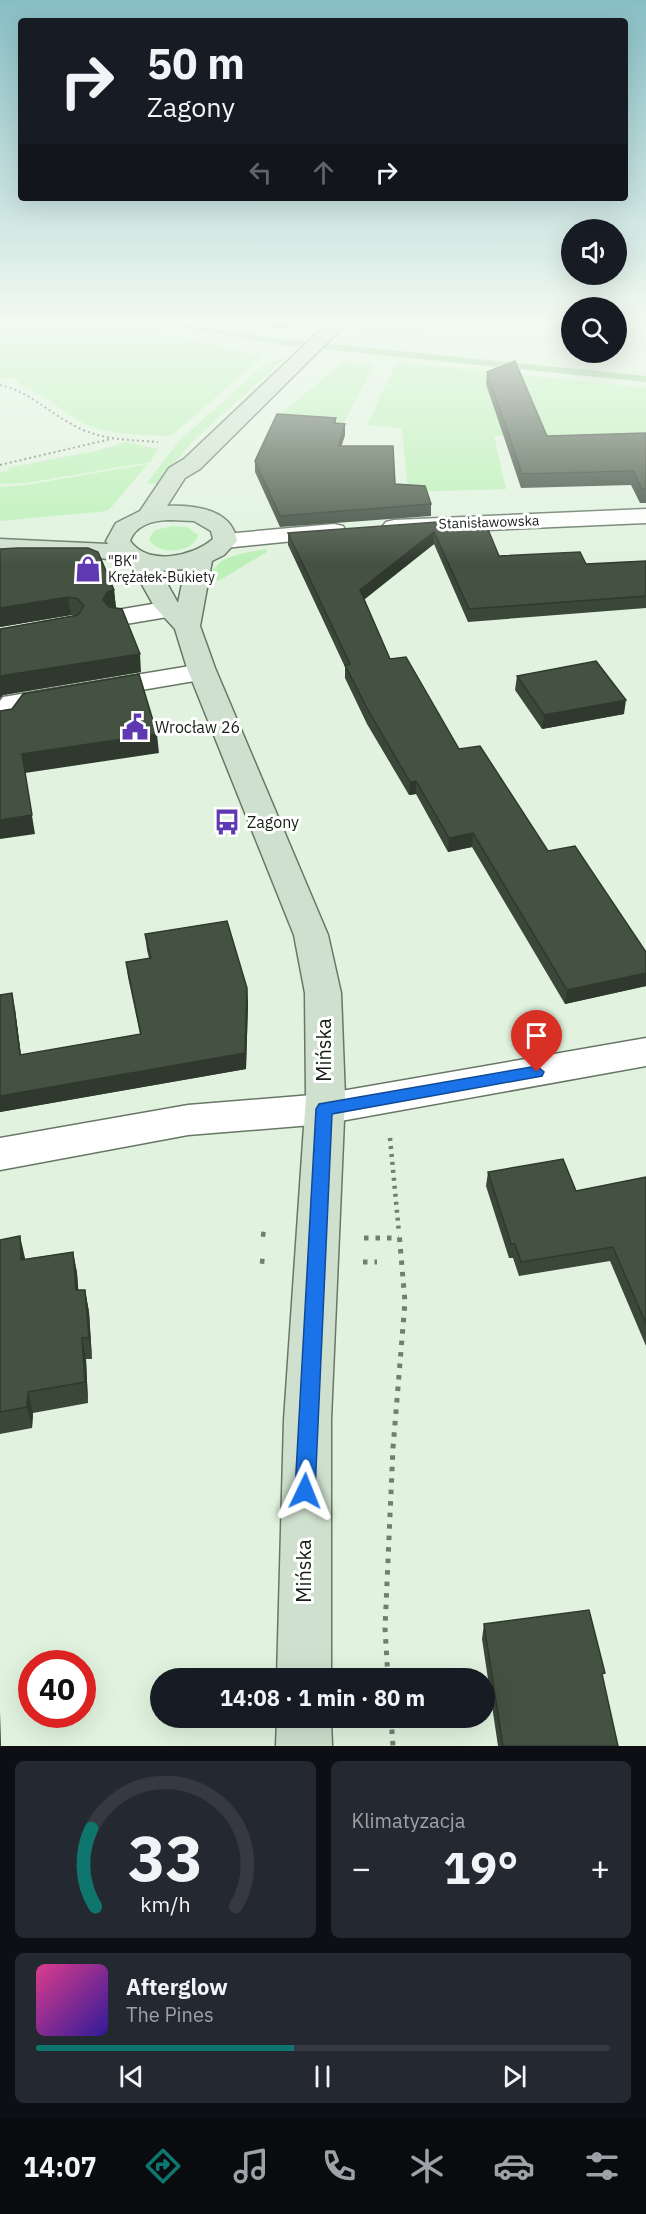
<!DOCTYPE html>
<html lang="pl">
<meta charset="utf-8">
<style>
:root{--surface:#171b24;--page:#242831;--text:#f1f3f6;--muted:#9ea1a6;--line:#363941;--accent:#0f766e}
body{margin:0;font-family:"IBM Plex Sans",sans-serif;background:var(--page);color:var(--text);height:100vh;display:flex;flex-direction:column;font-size:22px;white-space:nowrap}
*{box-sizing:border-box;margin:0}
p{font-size:20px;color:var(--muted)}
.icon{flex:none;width:33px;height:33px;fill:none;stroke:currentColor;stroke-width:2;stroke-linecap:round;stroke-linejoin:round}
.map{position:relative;height:1746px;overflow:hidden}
.sheet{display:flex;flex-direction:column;gap:15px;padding:15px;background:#0d0f14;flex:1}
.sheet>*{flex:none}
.banner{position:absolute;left:18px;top:18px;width:610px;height:183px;border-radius:6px;box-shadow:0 6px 24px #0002;background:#171b24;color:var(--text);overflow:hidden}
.fabs{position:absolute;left:561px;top:219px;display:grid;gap:12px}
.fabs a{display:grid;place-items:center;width:66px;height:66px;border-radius:50%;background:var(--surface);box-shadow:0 6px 24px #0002;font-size:30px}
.speed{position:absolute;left:18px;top:1650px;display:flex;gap:12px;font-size:30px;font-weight:700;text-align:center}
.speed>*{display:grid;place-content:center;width:78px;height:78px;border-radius:50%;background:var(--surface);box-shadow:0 6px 24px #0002;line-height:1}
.speed .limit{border:9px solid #d22;background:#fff;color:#111}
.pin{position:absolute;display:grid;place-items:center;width:51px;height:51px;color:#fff;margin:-62px -26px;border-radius:50% 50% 50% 0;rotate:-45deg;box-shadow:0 0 6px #0007}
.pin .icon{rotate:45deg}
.me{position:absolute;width:66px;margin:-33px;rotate:2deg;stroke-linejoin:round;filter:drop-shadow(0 0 4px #0008)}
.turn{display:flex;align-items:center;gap:21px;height:126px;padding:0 30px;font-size:27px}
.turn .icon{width:78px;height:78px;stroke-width:2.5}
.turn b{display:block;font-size:42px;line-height:51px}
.lanes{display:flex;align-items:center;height:57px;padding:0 30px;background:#0003;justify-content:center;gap:30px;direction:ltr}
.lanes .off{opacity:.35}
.big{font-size:45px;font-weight:800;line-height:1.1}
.sheet .tile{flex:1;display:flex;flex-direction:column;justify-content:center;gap:9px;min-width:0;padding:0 21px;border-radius:9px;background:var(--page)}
.sheet .dial{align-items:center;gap:0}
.dial svg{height:156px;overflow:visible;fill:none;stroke:var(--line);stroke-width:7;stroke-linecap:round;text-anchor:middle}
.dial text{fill:var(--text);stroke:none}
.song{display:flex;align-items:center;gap:18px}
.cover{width:72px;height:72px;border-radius:9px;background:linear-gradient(135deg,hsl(330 70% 55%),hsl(250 70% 35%))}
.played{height:6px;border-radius:3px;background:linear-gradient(90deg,var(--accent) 45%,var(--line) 45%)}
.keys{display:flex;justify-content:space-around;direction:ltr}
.heat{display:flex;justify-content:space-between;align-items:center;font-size:33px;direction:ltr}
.sheet .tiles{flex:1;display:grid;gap:15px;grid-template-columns:1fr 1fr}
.tile:last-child{grid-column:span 2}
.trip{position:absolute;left:150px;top:1668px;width:345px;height:60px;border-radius:30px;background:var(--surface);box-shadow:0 6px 24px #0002;font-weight:800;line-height:60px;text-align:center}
.tab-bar{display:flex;height:96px;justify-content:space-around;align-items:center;background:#090b0e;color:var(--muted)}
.tab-bar .icon{width:42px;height:42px}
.tab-bar .current{color:var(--accent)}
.tab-bar b{font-size:27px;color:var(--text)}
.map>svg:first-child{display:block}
</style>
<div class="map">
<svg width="646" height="1746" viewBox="0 0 646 1746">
<rect width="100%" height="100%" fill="#e1f3df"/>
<path fill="#bcf0b7" d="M 363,320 L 414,320 L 430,334 L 425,342 L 357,334 L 354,327 Z
M 139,328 L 263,356 L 171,436 C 142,434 109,436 83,423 C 61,411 43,393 20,385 L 15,377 L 0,379 L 0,331 Z
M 286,357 L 191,443 L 157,484 L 147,483 L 179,441 L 265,364 Z
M 344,362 L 374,365 L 343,424 L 274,419 Z
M 397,362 L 646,388 L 646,447 L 571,436 L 494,436 L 506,489 L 408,492 L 402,428 L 367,425 Z
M 126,442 L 158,449 L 150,462 L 26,483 L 0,484 L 0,472 L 9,471 L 8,468 L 100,450 Z
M 148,464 L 108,511 L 0,521 L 0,487 L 26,485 Z
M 172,526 L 187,527 L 198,535 C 194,554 155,556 149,538 L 155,530 Z
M 266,549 L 267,552 L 220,580 L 210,581 C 212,555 246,553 266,549 Z"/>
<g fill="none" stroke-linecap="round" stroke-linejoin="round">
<path fill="#95cd90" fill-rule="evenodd" d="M 142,320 L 159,320 L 273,338 L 646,376 L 646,382 L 273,344 Z"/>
<g stroke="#687766" stroke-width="3">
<path id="street" d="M 646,509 L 646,523 L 394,534 L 386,532 L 382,527 L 386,522 L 394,520 Z
M 334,524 L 343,526 L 346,531 L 343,536 L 225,548 L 216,546 L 213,541 L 216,536 L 225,534 Z
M 170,601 L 179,603 L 183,609 L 179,615 L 120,625 L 111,623 L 107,617 L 111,611 Z
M 202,664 L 212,666 L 216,672 L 212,678 L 24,710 L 15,725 L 0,728 L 0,701 L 3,697 Z
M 646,1038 L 646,1066 L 324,1124 L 188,1135 L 0,1170 L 0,1138 L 188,1105 L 324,1094 Z"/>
</g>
<g stroke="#687766" stroke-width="3">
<path id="secondary" d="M 331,320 L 350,320 L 200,469 L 185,478 L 167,506 C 195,505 232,509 237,541 L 224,555 L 212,561 L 200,626 L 215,668 L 328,935 L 341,993 L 345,1097 L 331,1420 L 331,1678 L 277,1678 L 284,1420 L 306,1097 L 305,993 L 294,935 L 187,668 L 175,629 L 154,606 L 131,565 L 122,561 L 85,556 L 0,553 L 0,539 L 108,544 L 106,541 L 116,523 L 140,511 L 169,468 L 184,459 ZM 171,520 L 194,521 L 211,531 L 213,539 C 192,557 148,566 130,541 C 136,524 155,520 171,520 ZM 185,569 L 178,603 L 160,571 Z
M 277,1718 L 331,1718 L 332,1746 L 276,1746 Z"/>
</g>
<path stroke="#737e71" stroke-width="2" stroke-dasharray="2 3" stroke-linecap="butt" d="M 0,385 C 29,391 50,414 77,427 C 101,440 131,440 158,442
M 0,465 L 115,438"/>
<path stroke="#737e71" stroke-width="4.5" stroke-dasharray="3 5" stroke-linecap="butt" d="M 390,1138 L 399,1233"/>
<path stroke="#737e71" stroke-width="5" stroke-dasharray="4.5 7" stroke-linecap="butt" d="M 261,1234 L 270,1235
M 364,1238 L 399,1238
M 260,1261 L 269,1262
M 363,1262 L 377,1262
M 388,1678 L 385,1628 L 393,1448 L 405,1302 L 399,1232
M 391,1718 L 393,1746"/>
<use href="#street" fill="#fff" fill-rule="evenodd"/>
<use href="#secondary" fill="#cfe1ce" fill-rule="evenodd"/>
</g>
<path fill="#3a4739" d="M 244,320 L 294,320 L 284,328 L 246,322 Z
M 487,372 L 547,436 L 646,433 L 646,503 L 640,503 L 631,485 L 521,488 L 486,384 Z
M 336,418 L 336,423 L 345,435 L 341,446 L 395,484 L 431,504 L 431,516 L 280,527 L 255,472 L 255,461 Z
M 438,529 L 499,556 L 586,564 L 646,561 L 646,608 L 468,622 L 434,544 L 364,599 L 390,659 L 459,749 L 548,851 L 646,952 L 646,986 L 565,1004 L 472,847 L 448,852 L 416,794 L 409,795 L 367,724 L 345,678 L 345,667 L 288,545 L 288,533 Z
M 0,549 L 114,590 L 116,608 L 141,672 L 3,695 L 0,698 L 0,629 L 76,616 L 71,615 L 0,627 Z
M 517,676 L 624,714 L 542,729 L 515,690 Z
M 145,934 L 247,988 L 248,1004 L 246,1069 L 0,1112 L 0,995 L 15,1009 L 21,1055 L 140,1034 L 128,977 L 126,962 L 149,958 L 147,950 Z
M 488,1172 L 576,1191 L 646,1177 L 646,1346 L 610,1261 L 519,1276 L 513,1258 L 509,1258 L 486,1186 Z
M 0,1240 L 25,1259 L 73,1252 L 77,1273 L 78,1290 L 85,1290 L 89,1312 L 92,1359 L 86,1359 L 88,1403 L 33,1413 L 32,1428 L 0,1434 Z
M 484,1624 L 603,1680 L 618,1746 L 498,1746 L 482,1639 Z"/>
<path fill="#30392e" d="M 284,320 L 294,320 L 284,328 Z
M 345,424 L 345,435 L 338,457 L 338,446 Z
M 434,532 L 434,544 L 360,603 L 360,590 Z
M 114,590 L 116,608 L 109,610 L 103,600 L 107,592 Z
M 68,597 L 71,615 L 0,627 L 0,608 Z
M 140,654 L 141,672 L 3,695 L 0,698 L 0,676 Z
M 626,700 L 624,714 L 542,729 L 544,715 Z
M 157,734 L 159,753 L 25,773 L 35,834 L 0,839 L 0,820 L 22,754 Z
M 416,781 L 416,794 L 409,795 L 410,782 Z
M 473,833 L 472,847 L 448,852 L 449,838 Z
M 646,973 L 646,986 L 565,1004 L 567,990 Z
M 247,988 L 248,1004 L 246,1069 L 0,1112 L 0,1096 Z
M 12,993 L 15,1009 L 23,1071 L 20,1055 Z
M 20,1236 L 25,1258 L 26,1281 L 21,1260 Z
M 73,1252 L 77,1273 L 80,1311 L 76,1290 Z
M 85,1290 L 89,1312 L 92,1359 L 89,1338 Z
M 82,1338 L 86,1359 L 88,1403 L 85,1382 Z
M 28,1392 L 33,1413 L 32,1428 L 27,1407 Z
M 0,1711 L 1,1746 L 0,1746 Z"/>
<path fill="#445242" stroke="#30392e" stroke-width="1.5" d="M 515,361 L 547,436 L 646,433 L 646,489 L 642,489 L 633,471 L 522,474 L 487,372 Z
M 277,414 L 336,418 L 334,423 L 345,424 L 338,446 L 393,446 L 395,484 L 425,486 L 431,504 L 280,516 L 255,461 Z
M 437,522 L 438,529 L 487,527 L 499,556 L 580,552 L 586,564 L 646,561 L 646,596 L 469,609 L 434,532 L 360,590 L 390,659 L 406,657 L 459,749 L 480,746 L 548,851 L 575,846 L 646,952 L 646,973 L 567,990 L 473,833 L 449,838 L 416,781 L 410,782 L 368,710 L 345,665 L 350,664 L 288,533 Z
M 18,548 L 88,548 L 98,552 L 114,590 L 107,592 L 103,600 L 109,607 L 122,609 L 140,654 L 0,676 L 0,629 L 78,615 L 84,606 L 78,599 L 68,597 L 0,608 L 0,549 Z
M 596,661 L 626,700 L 544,715 L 517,676 Z
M 139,674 L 157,734 L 22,754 L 32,815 L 0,820 L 0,711 L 12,709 L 23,694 Z
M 227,921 L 247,988 L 245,1053 L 0,1096 L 0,995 L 12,993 L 20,1055 L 141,1034 L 126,962 L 151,958 L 145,934 Z
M 563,1159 L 576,1191 L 646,1177 L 646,1324 L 613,1247 L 521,1262 L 515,1244 L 511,1244 L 488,1172 Z
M 20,1236 L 21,1260 L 73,1252 L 76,1290 L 85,1290 L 89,1338 L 82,1338 L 85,1382 L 28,1392 L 27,1407 L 0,1412 L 0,1240 Z
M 589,1610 L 605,1673 L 602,1674 L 618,1746 L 503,1746 L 484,1624 Z"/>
<linearGradient id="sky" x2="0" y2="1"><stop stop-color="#87bec5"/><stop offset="0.57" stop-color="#f2faf1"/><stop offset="1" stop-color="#f2faf1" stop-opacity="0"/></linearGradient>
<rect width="646" height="564" fill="url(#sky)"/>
<path fill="#1a73e8" stroke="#114b97" stroke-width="1.5" d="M 537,1066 L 544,1072 L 542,1076 L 332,1114 L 315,1491 L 312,1497 L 305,1500 L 298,1497 L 295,1491 L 316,1109 L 319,1104 Z"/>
<defs>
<g id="shop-bare" transform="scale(2.07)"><path d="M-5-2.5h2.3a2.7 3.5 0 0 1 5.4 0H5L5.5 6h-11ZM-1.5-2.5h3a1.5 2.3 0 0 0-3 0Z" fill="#5f39b1" stroke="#fff" stroke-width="2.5" paint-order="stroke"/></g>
<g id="civic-bare" transform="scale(2.07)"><path d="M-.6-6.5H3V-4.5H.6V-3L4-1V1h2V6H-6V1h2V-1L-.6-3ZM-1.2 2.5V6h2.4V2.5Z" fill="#5f39b1" stroke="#fff" stroke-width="2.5" paint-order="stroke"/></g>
<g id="bus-bare" transform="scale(2.07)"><path d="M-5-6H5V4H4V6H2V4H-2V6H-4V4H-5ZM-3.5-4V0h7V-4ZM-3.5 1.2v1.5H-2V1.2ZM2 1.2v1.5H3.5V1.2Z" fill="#5f39b1" stroke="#fff" stroke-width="2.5" paint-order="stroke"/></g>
</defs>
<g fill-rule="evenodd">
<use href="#shop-bare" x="88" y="569"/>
<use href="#civic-bare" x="135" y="727"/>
<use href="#bus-bare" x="227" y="822"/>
</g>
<g text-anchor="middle" stroke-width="6" stroke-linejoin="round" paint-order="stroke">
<g font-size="14" fill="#181e17" stroke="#fff">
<text transform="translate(489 522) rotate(-2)" y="5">Stanisławowska</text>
</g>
<g font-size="14" fill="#181e17" stroke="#fff" text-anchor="start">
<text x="108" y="566">"BK"<tspan x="108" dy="16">Krężałek-Bukiety</tspan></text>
</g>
<g font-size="16" fill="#181e17" stroke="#fff" text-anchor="start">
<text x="155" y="733">Wrocław 26</text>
<text x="247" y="828">Zagony</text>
</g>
<g font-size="20" fill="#181e17" stroke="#fff">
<text transform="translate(324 1050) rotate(-90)" y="7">Mińska</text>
<text transform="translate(304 1571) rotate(-90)" y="7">Mińska</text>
</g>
</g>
</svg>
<div class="fabs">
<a><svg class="icon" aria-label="sound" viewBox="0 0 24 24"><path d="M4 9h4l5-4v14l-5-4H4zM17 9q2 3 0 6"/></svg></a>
<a><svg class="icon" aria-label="search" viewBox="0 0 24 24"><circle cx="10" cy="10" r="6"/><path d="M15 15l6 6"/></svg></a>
</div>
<div class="speed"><div class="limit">40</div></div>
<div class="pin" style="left:537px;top:1072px;background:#d93025"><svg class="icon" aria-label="arrive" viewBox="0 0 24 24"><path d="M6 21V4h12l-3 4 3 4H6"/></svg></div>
<svg class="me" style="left:305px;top:1491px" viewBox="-20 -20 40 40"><path d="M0-17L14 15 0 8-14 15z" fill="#1a73e8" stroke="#fff" stroke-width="4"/></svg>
<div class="trip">14:08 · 1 min · 80 m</div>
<div class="banner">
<div class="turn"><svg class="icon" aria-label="right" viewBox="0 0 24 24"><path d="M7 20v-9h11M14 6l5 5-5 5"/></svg><div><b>50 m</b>Zagony</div></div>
<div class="lanes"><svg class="icon off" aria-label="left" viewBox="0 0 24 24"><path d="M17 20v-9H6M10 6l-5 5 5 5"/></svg><svg class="icon off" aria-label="ahead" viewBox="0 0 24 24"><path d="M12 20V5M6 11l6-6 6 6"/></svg><svg class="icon" aria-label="right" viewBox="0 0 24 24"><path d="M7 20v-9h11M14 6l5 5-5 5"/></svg></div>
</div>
</div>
<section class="sheet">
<div class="tiles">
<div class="tile dial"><svg viewBox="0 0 100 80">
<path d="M14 69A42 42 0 1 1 86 69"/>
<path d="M14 69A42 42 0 0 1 12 29" stroke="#0f766e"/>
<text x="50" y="56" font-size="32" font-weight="700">33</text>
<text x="50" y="72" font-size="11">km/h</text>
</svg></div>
<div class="tile"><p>Klimatyzacja</p>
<div class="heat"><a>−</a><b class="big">19°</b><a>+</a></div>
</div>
<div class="tile">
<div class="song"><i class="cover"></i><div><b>Afterglow</b><p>The Pines</p></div></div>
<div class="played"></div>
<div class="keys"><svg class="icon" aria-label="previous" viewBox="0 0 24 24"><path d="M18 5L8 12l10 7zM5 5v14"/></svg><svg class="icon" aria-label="pause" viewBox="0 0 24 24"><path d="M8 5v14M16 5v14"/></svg><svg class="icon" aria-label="next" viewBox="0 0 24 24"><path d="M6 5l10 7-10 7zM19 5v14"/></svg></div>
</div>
</div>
</section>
<nav class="tab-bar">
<b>14:07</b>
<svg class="icon current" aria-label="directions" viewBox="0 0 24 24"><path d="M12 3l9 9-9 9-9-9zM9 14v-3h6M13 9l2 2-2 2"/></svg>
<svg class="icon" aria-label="music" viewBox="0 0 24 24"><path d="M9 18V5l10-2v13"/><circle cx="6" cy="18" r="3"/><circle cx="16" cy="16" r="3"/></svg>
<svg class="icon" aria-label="phone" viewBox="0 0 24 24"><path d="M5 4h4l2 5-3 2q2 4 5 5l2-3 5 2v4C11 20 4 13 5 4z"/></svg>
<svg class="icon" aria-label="climate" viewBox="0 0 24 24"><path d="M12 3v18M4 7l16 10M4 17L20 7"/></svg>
<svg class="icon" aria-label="car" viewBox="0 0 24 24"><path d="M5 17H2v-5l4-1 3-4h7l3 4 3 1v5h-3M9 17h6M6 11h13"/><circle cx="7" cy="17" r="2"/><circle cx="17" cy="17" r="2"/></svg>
<svg class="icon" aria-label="filters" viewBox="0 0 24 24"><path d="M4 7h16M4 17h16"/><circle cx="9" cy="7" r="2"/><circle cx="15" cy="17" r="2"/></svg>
</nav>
